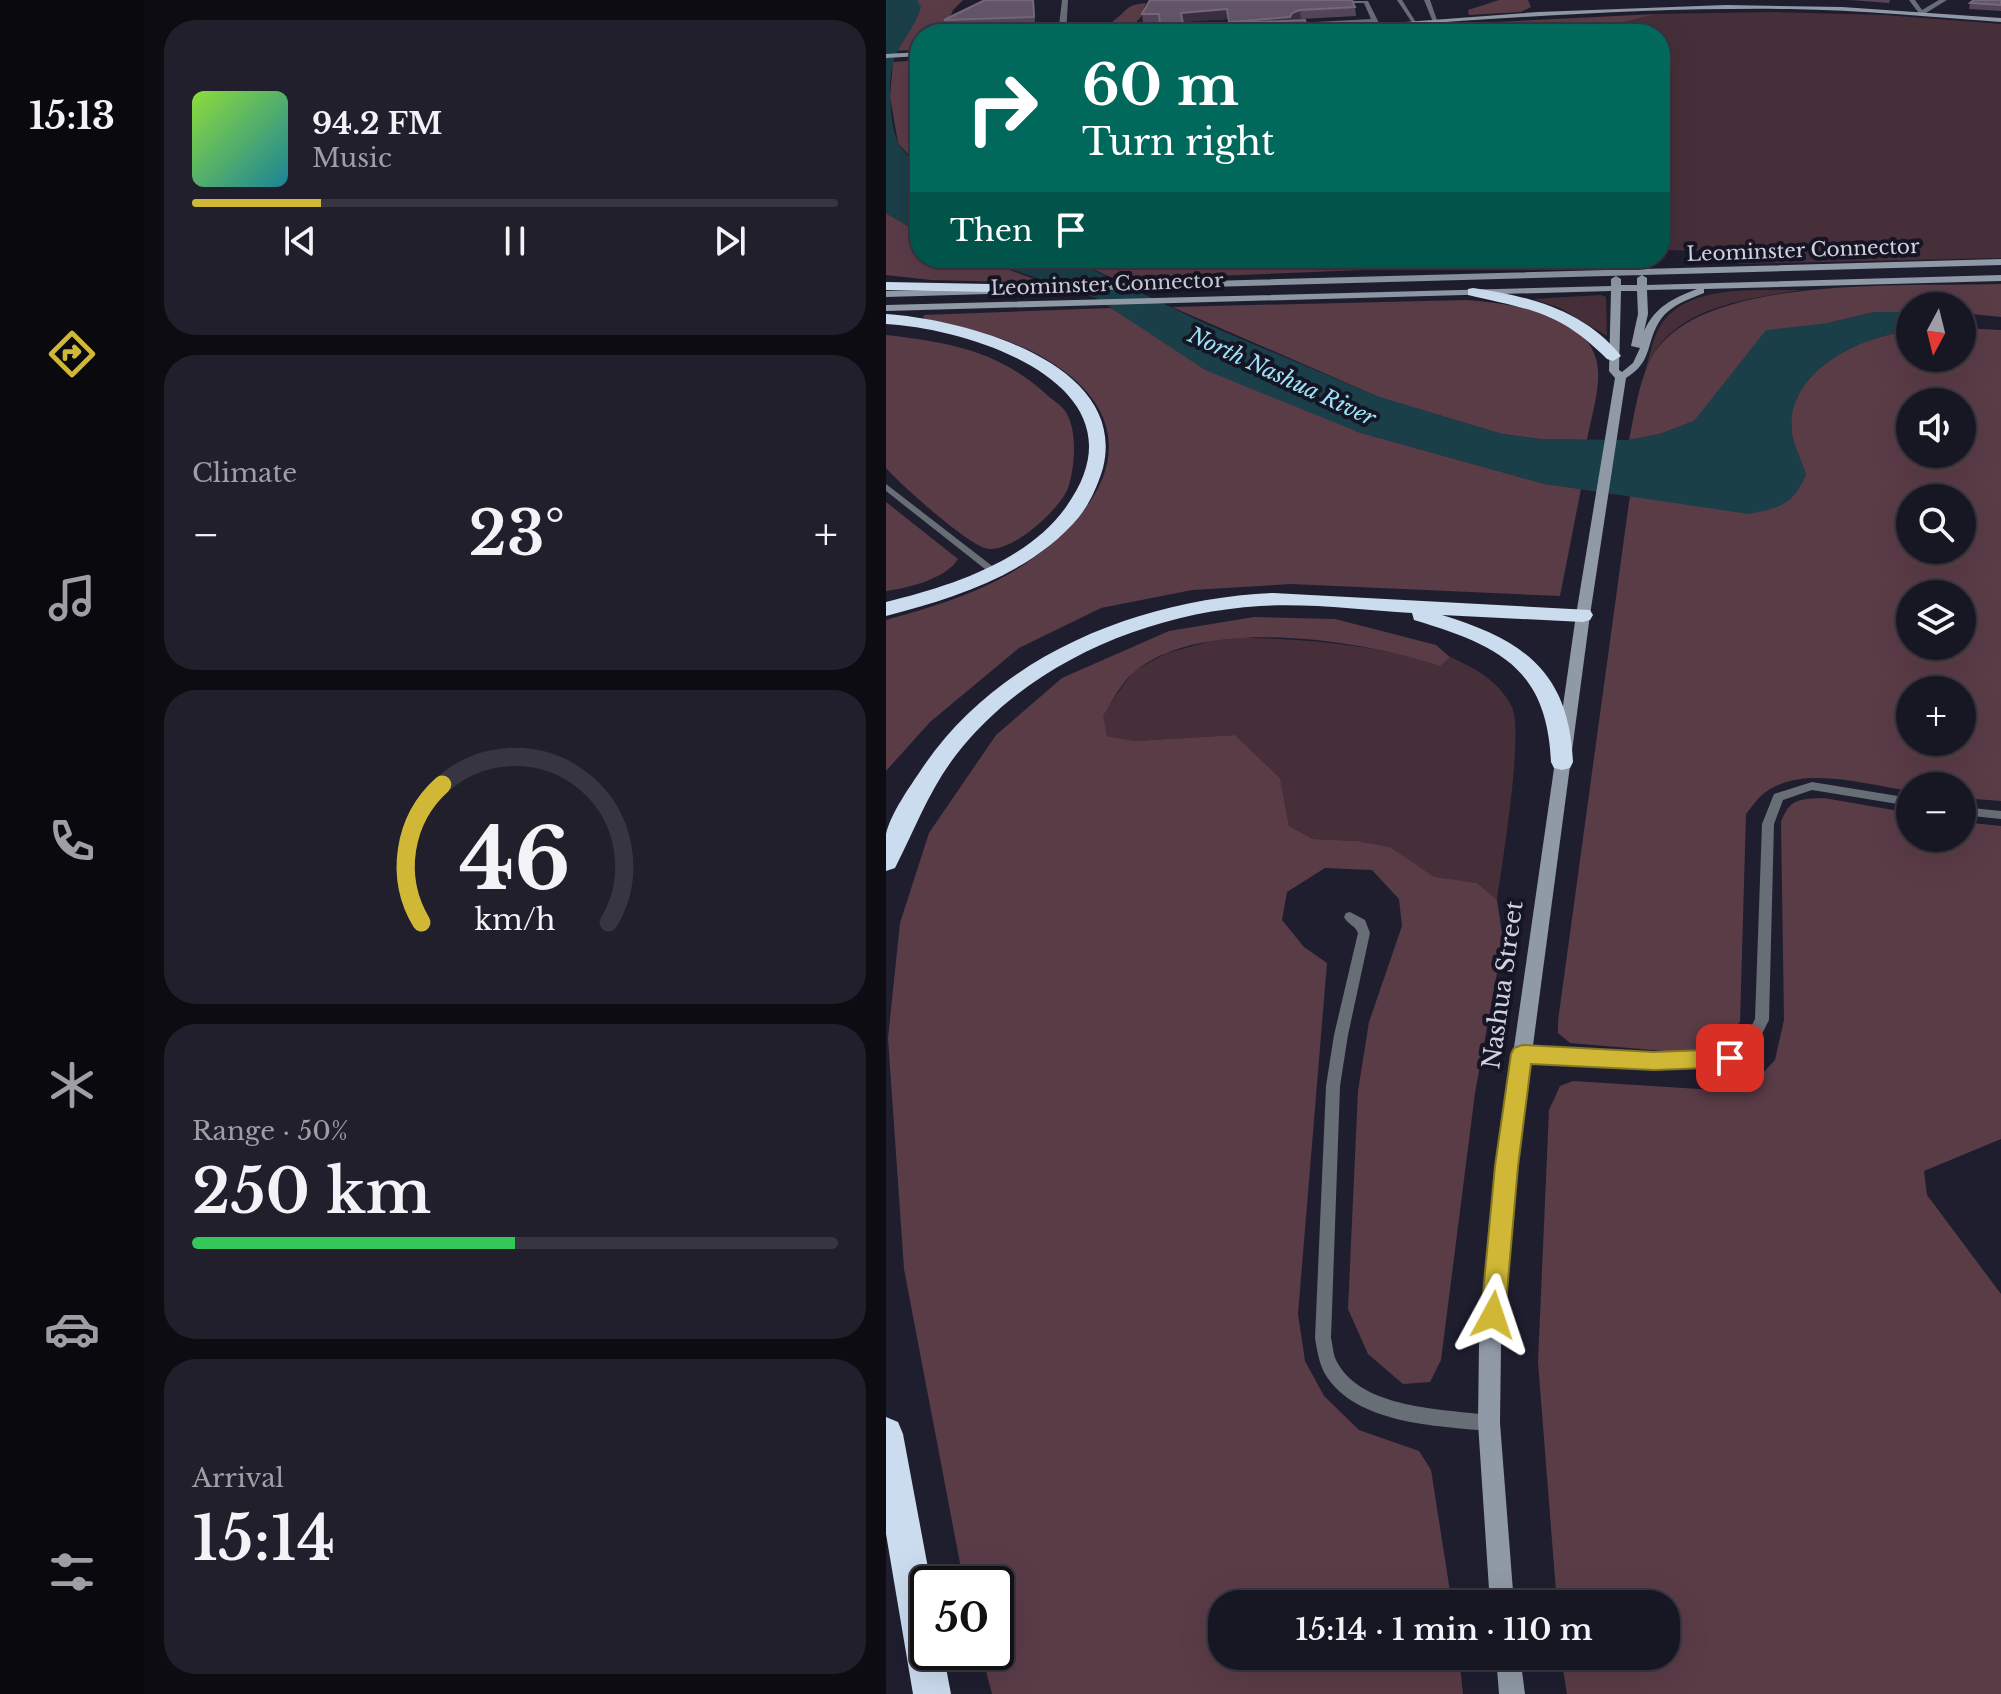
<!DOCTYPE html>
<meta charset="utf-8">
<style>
:root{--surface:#171623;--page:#201f2b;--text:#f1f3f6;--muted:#9e9fa6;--line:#363541;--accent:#d0b836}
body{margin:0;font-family:"Libre Baskerville",serif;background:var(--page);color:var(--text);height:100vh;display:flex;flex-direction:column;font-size:30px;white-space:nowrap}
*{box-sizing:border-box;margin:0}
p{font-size:26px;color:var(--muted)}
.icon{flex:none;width:44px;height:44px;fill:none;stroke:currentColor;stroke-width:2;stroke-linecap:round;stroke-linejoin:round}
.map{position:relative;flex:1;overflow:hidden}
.side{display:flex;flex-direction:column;gap:20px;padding:20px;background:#0d0c13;width:742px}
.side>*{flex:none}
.guide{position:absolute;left:24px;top:24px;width:760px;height:244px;border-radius:32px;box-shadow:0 8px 32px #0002,0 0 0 2px var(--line);background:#00695c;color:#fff;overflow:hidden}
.needle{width:52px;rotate:187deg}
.fabs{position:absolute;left:1010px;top:292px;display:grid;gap:16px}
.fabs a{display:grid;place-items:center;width:80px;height:80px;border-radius:50%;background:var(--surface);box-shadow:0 8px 32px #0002,0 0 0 2px var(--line);font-size:40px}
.speed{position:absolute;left:24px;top:1566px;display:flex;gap:16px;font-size:40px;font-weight:700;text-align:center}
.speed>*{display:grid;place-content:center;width:104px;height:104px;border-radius:50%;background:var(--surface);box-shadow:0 8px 32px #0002,0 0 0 2px var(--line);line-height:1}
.speed .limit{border:4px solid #111;border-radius:12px;background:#fff;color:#111}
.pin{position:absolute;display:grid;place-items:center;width:68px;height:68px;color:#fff;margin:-34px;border-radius:16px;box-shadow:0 4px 12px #0006}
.me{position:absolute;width:88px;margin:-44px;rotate:5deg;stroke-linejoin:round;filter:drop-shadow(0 0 6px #0008)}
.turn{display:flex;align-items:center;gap:28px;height:168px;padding:0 40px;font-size:36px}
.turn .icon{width:104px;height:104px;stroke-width:2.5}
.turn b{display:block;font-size:56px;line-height:68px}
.then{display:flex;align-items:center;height:76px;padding:0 40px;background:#0003;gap:16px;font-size:30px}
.big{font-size:60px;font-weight:600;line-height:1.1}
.side .tile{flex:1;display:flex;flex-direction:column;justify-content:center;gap:12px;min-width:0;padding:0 28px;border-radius:32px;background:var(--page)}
.side .dial{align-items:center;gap:0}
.dial svg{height:208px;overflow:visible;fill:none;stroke:var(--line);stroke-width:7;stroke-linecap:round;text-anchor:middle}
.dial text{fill:var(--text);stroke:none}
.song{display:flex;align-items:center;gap:24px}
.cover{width:96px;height:96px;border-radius:12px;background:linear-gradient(135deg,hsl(90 70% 55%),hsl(190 70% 35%))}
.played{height:8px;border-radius:4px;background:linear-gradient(90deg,var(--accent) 20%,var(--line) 20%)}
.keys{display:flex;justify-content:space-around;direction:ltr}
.heat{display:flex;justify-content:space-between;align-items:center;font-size:44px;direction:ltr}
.charge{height:12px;border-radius:6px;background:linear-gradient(90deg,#34c759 50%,var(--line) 0)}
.trip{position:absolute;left:322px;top:1590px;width:472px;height:80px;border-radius:32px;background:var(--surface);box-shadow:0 8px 32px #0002,0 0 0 2px var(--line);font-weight:600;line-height:80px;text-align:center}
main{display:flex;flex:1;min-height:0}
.tabs{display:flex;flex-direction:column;width:144px;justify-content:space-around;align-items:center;background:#09090e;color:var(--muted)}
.tabs .icon{width:56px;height:56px}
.tabs .on{color:var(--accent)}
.tabs b{font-size:36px;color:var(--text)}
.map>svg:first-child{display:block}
</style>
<main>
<nav class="tabs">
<b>15:13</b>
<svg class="icon on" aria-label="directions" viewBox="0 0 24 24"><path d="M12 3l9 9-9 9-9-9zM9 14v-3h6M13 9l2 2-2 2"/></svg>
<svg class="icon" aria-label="music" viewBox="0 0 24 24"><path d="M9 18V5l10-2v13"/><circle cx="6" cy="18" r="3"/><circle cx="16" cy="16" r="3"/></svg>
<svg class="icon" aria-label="phone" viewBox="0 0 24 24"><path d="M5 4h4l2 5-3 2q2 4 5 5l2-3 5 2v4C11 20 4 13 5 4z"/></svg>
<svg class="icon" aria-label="climate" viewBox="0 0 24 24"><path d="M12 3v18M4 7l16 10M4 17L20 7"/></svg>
<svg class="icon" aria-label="car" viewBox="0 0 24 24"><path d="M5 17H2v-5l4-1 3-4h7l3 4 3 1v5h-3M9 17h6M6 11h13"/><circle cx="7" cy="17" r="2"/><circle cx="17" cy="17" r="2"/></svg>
<svg class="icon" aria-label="filters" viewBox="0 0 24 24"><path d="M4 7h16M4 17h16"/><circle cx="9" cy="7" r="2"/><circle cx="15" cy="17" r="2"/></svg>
</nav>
<section class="side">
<div class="tile">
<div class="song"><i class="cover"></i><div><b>94.2 FM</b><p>Music</p></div></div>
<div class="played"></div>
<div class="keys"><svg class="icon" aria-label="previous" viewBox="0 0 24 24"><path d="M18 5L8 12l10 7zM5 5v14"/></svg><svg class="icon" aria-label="pause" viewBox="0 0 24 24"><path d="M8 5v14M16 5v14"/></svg><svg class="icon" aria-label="next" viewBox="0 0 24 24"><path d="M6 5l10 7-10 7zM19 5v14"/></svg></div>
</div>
<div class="tile"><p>Climate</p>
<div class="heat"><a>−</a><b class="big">23°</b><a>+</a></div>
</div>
<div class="tile dial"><svg viewBox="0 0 100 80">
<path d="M14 69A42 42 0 1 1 86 69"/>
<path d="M14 69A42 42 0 0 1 22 16" stroke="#d0b836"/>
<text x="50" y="56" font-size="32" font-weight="700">46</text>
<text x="50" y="72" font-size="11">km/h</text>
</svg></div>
<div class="tile"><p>Range · 50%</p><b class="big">250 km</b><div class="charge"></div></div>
<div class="tile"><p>Arrival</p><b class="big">15:14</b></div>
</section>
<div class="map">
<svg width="1115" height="1694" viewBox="0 0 1115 1694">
<rect width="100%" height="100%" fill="#1f1e2f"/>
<path fill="#462f38" d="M 886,12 L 999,15 L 1115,24 L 1115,258 L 853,264 L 845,257 L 844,251 L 774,250 L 774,34 L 687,34 L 771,14 Z
M 915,290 C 868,298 809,304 776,342 C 768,351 764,366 758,376 C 763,360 766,337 776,323 C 804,283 872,291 915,290 Z
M 715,295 L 720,297 L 721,336 L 674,308 L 647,299 Z
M 340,637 C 414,639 484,643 554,665 L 564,657 C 589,668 613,681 626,707 C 638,733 616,864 611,900 L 591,883 L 548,878 L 504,847 L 472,841 L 427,839 L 403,826 L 394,778 L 349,735 L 249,741 L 221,736 L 216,716 L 247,671 L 281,653 Z"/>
<path fill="#5a3c47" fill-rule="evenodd" d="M 0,0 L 77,0 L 67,10 L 58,32 L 62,34 L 34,34 L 34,50 L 0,51 Z
M 613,0 L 642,0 L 645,7 L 635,12 L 583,15 L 582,10 Z
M 260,3 L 255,17 L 245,28 L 249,32 L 268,34 L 188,34 C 199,25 215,30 226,22 C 242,11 238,5 260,3 Z
M 771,14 L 687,34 L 563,34 L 560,28 L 569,24 Z
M 34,60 L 34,168 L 12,143 L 4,97 L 7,62 Z
M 0,213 L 34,233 L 34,258 L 91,258 L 159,283 L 45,280 L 0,275 Z
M 182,258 L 602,258 L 607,262 L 575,266 L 231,280 Z
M 1115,284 L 1115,317 L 1076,313 L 1076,306 L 1024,306 L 1024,312 L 989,312 L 942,323 L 827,398 L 808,421 L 774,434 L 743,440 C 750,409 754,366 777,342 C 839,275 1027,287 1115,284 Z
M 580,300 C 620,303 698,312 710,359 C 717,383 705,416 701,440 L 654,439 L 616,434 L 493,397 L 286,307 Z
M 225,308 L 247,322 L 472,432 L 659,484 L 695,489 L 674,596 L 405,584 L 306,590 L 215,608 L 133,648 L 44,722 L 0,771 L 0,620 C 50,606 104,590 146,559 C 232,497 261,415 153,355 C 118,336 76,327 37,318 L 38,315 Z
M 1076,328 L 1115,330 L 1115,801 L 1076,798 L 1076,786 L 1024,786 L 1024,791 C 981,785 913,763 876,795 C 870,800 865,808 860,814 L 854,1022 L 839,1039 L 814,1054 L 684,1043 L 672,1033 L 672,1021 L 744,495 L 762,497 L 920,475 C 916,462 908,447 906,434 C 897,373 973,336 1024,331 L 1024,358 L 1076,358 ZM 1024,402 L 1076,402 L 1076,454 L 1024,454 ZM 1024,498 L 1076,498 L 1076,550 L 1024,550 ZM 1024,594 L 1076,594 L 1076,646 L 1024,646 ZM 1024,690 L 1076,690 L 1076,742 L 1024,742 Z
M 0,335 C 62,342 114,351 161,395 C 167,400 175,405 179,411 C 192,429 189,468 182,488 C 175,508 124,556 99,548 C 79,542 16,486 0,468 Z
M 0,502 L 72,559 C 60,579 22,588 0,591 Z
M 368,617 L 449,619 L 550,645 L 564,657 L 554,666 C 475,640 319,615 249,671 C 236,681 226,702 217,716 L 221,736 L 249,741 L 349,735 L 394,778 L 403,826 L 427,839 L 472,841 L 504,847 L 548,877 L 591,883 L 611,900 L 617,940 L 589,1093 L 555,1360 L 544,1382 L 517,1384 L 482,1354 L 462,1309 L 472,1091 L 483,1022 L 516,926 L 513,899 L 486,870 L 439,868 L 401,892 L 396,920 L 418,947 L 441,963 L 412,1314 L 419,1361 L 438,1396 L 473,1430 L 533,1451 L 545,1470 L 566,1604 L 336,1604 L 336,1656 L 573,1656 L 577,1694 L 106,1694 L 95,1652 L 110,1652 L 110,1584 L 78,1584 L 18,1269 L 2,1038 L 14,923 L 43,833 L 110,735 L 176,678 L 283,631 Z
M 938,798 L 1024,813 L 1024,838 L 1076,838 L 1076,822 L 1115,826 L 1115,1139 L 1038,1171 L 1041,1195 L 1115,1294 L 1115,1694 L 681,1694 L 675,1656 L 780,1656 L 780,1604 L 671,1604 L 652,1362 L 663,1110 L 674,1086 L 687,1081 L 829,1090 L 872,1078 L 889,1060 L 898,1020 L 895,822 C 904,798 914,799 938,798 Z"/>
<path fill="#1b3f49" d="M 0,0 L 31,0 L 35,7 C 28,29 18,37 9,57 C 1,75 3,127 13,144 C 18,153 27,161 34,168 L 34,233 L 0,213 Z
M 91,258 L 182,258 L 322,325 L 493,397 L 616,434 L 654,439 L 743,440 L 774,434 L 808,421 L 880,330 L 942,323 L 990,312 L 1024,312 L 1024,331 C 973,336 898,373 906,434 C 908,447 916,462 920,475 C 907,505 894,508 863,514 L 659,484 L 472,432 L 319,370 L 210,298 Z"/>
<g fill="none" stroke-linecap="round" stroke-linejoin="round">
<path fill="#676e75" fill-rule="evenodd" d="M 511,0 L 516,0 L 531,24 L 527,24 Z
M 453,1 L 482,1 L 494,25 L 489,26 L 487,22 L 414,26 L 413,31 L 408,30 L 408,25 L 411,23 L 485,19 L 478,3 L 451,3 Z
M 520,22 L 528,34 L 522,34 L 517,24 Z
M 0,484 L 110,569 L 110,573 L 104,573 L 0,491 Z
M 926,782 L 1024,798 L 1024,806 L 926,790 L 897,800 L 888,824 L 883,1020 C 876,1034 868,1051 853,1059 C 823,1077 724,1066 687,1064 C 669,1062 648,1064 631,1058 L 629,1054 L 631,1050 L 636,1048 C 688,1051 740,1056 792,1056 C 808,1056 826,1057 841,1052 C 855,1047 863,1031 869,1019 L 876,824 L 888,794 Z
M 1076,807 L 1115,811 L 1115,819 L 1076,815 Z
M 464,912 L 479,920 L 484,933 L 462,1035 L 454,1086 L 445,1338 C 447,1346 447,1355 451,1362 C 476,1409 557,1409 603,1415 L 609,1417 L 611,1423 L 609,1429 L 603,1431 C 551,1426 469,1424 439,1374 C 433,1363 431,1350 429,1338 L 440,1086 L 448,1035 L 472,933 C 469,925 461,924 458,917 L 460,913 Z"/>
<path fill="#676e75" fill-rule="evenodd" d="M 176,0 L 182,0 L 180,34 L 172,34 Z
M 538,0 L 544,0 L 552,23 L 547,22 Z
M 1023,0 L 1029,0 L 1036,10 L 1053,0 L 1061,0 L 1035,16 Z"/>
<path fill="#909aa6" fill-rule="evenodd" d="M 840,5 L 956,7 L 1115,18 L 1115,22 C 1045,17 974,10 904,9 C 736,7 569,22 402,33 L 399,31 L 652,12 Z
M 34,52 L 34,56 L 0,58 L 0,54 Z
M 1115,259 L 1115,265 L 145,292 L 140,289 L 145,286 Z
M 756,275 L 761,278 L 761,285 L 1115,275 L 1115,281 L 818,289 L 818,293 C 803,299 785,305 775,319 C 759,342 768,361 740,378 L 704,615 L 631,1166 L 615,1345 L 614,1423 L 628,1604 L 604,1604 L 592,1423 L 593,1345 L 611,1166 L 690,615 L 729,378 L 723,371 L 725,291 L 0,311 L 0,305 L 725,286 L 725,279 L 730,276 L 735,279 L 735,285 L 751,285 L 751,278 ZM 811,289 C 787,298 769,307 758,331 L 762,314 L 761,290 ZM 735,291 L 751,291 L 752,314 L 745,346 L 754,348 L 747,363 L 736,372 L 733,370 Z
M 105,289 L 107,291 L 102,294 L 0,297 L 0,291 Z
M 610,1656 L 634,1656 L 639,1694 L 613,1694 Z"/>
<path fill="#cbdcef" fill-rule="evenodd" d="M 0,282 L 157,285 L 164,289 L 157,293 L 0,290 Z
M 587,288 C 643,296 698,310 735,356 L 727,361 L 721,359 C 673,311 645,310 582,295 L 582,289 Z
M 0,314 C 77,319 243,362 217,468 C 212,485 204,503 193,517 C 145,574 69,598 0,616 L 0,602 C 62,587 141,562 180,507 C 266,388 90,329 0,324 Z
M 387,593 L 704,610 L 707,615 L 704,620 L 697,622 L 556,615 C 638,640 683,672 687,762 L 684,768 L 676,770 L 668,768 L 665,762 C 661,667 611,645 528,620 L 526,613 C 476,610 425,603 374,606 C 261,613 140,664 70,755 C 43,790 29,829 9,868 L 0,871 C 0,859 0,845 0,834 C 5,813 23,788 35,770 C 111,655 254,599 387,593 Z
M 0,1417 L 12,1422 L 17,1434 L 45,1584 L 42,1584 L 42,1652 L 57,1652 L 65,1694 L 27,1694 L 0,1534 Z"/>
</g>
<path fill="#56465b" d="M 148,0 L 149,23 L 60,26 L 58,20 Z
M 964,0 L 1004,0 L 1003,3 Z
M 1115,0 L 1115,11 L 1083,9 L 1084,3 Z
M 469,7 L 470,16 L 415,19 L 411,21 L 423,34 L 345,34 L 342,19 L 274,23 L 257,23 L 256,14 Z"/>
<path fill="#3b2f43" d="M 341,9 L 342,19 L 296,22 L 295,13 Z
M 414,10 L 415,19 L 406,22 L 344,23 L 344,31 L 343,22 L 406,13 Z"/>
<path fill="#645569" stroke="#75687b" stroke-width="2" d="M 99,0 L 147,0 L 148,17 L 58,20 Z
M 264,0 L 466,0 L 469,7 L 414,10 L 406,13 L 404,17 L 343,22 L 341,9 L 295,13 L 299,34 L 275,34 L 273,14 L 256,14 Z
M 1088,0 L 1115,0 L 1115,5 L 1084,3 Z
M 419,20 L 423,34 L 346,34 L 344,23 Z"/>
<path fill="#d0b836" stroke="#877823" stroke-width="2" d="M 636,1045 L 768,1052 L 844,1049 L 852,1052 L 855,1058 L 852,1065 L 844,1067 L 768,1070 L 645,1064 L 632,1166 L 619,1315 L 616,1324 L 607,1327 L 598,1324 L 595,1315 L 609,1166 L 625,1054 L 628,1048 Z"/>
<g text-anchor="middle" stroke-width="8" stroke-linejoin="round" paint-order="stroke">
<g font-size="20" fill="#d2d2de" stroke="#161525">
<text transform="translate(917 250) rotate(-2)" y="7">Leominster Connector</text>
<text transform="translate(221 284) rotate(-2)" y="7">Leominster Connector</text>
</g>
<g font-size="22" font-style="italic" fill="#9de2f6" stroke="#161525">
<text transform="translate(396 376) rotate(25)" y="8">North Nashua River</text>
</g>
<g font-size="24" fill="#d2d2de" stroke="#161525">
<text transform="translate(617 985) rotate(-82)" y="8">Nashua Street</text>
</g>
</g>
</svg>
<div class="fabs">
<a><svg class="needle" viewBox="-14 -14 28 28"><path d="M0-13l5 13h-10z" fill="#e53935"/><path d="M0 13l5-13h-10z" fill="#9e9fa6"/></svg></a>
<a><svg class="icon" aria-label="sound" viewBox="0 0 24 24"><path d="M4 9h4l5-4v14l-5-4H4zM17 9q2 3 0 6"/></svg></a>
<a><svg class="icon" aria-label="search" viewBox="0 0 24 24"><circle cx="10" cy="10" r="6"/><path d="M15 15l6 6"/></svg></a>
<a><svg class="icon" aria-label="layers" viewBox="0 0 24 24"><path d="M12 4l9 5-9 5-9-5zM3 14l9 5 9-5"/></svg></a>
<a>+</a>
<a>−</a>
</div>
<div class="speed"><div class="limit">50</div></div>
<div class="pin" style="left:844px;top:1058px;background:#d93025"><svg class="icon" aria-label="arrive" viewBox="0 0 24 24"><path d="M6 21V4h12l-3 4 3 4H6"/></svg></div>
<svg class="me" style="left:607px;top:1315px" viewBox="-20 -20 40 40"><path d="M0-17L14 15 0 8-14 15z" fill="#d0b836" stroke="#fff" stroke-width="4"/></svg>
<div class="trip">15:14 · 1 min · 110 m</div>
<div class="guide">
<div class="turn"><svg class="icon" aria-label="right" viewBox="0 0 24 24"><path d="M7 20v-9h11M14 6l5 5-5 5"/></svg><div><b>60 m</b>Turn right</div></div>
<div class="then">Then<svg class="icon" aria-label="arrive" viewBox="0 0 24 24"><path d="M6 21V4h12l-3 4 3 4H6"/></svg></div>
</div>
</div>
</main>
